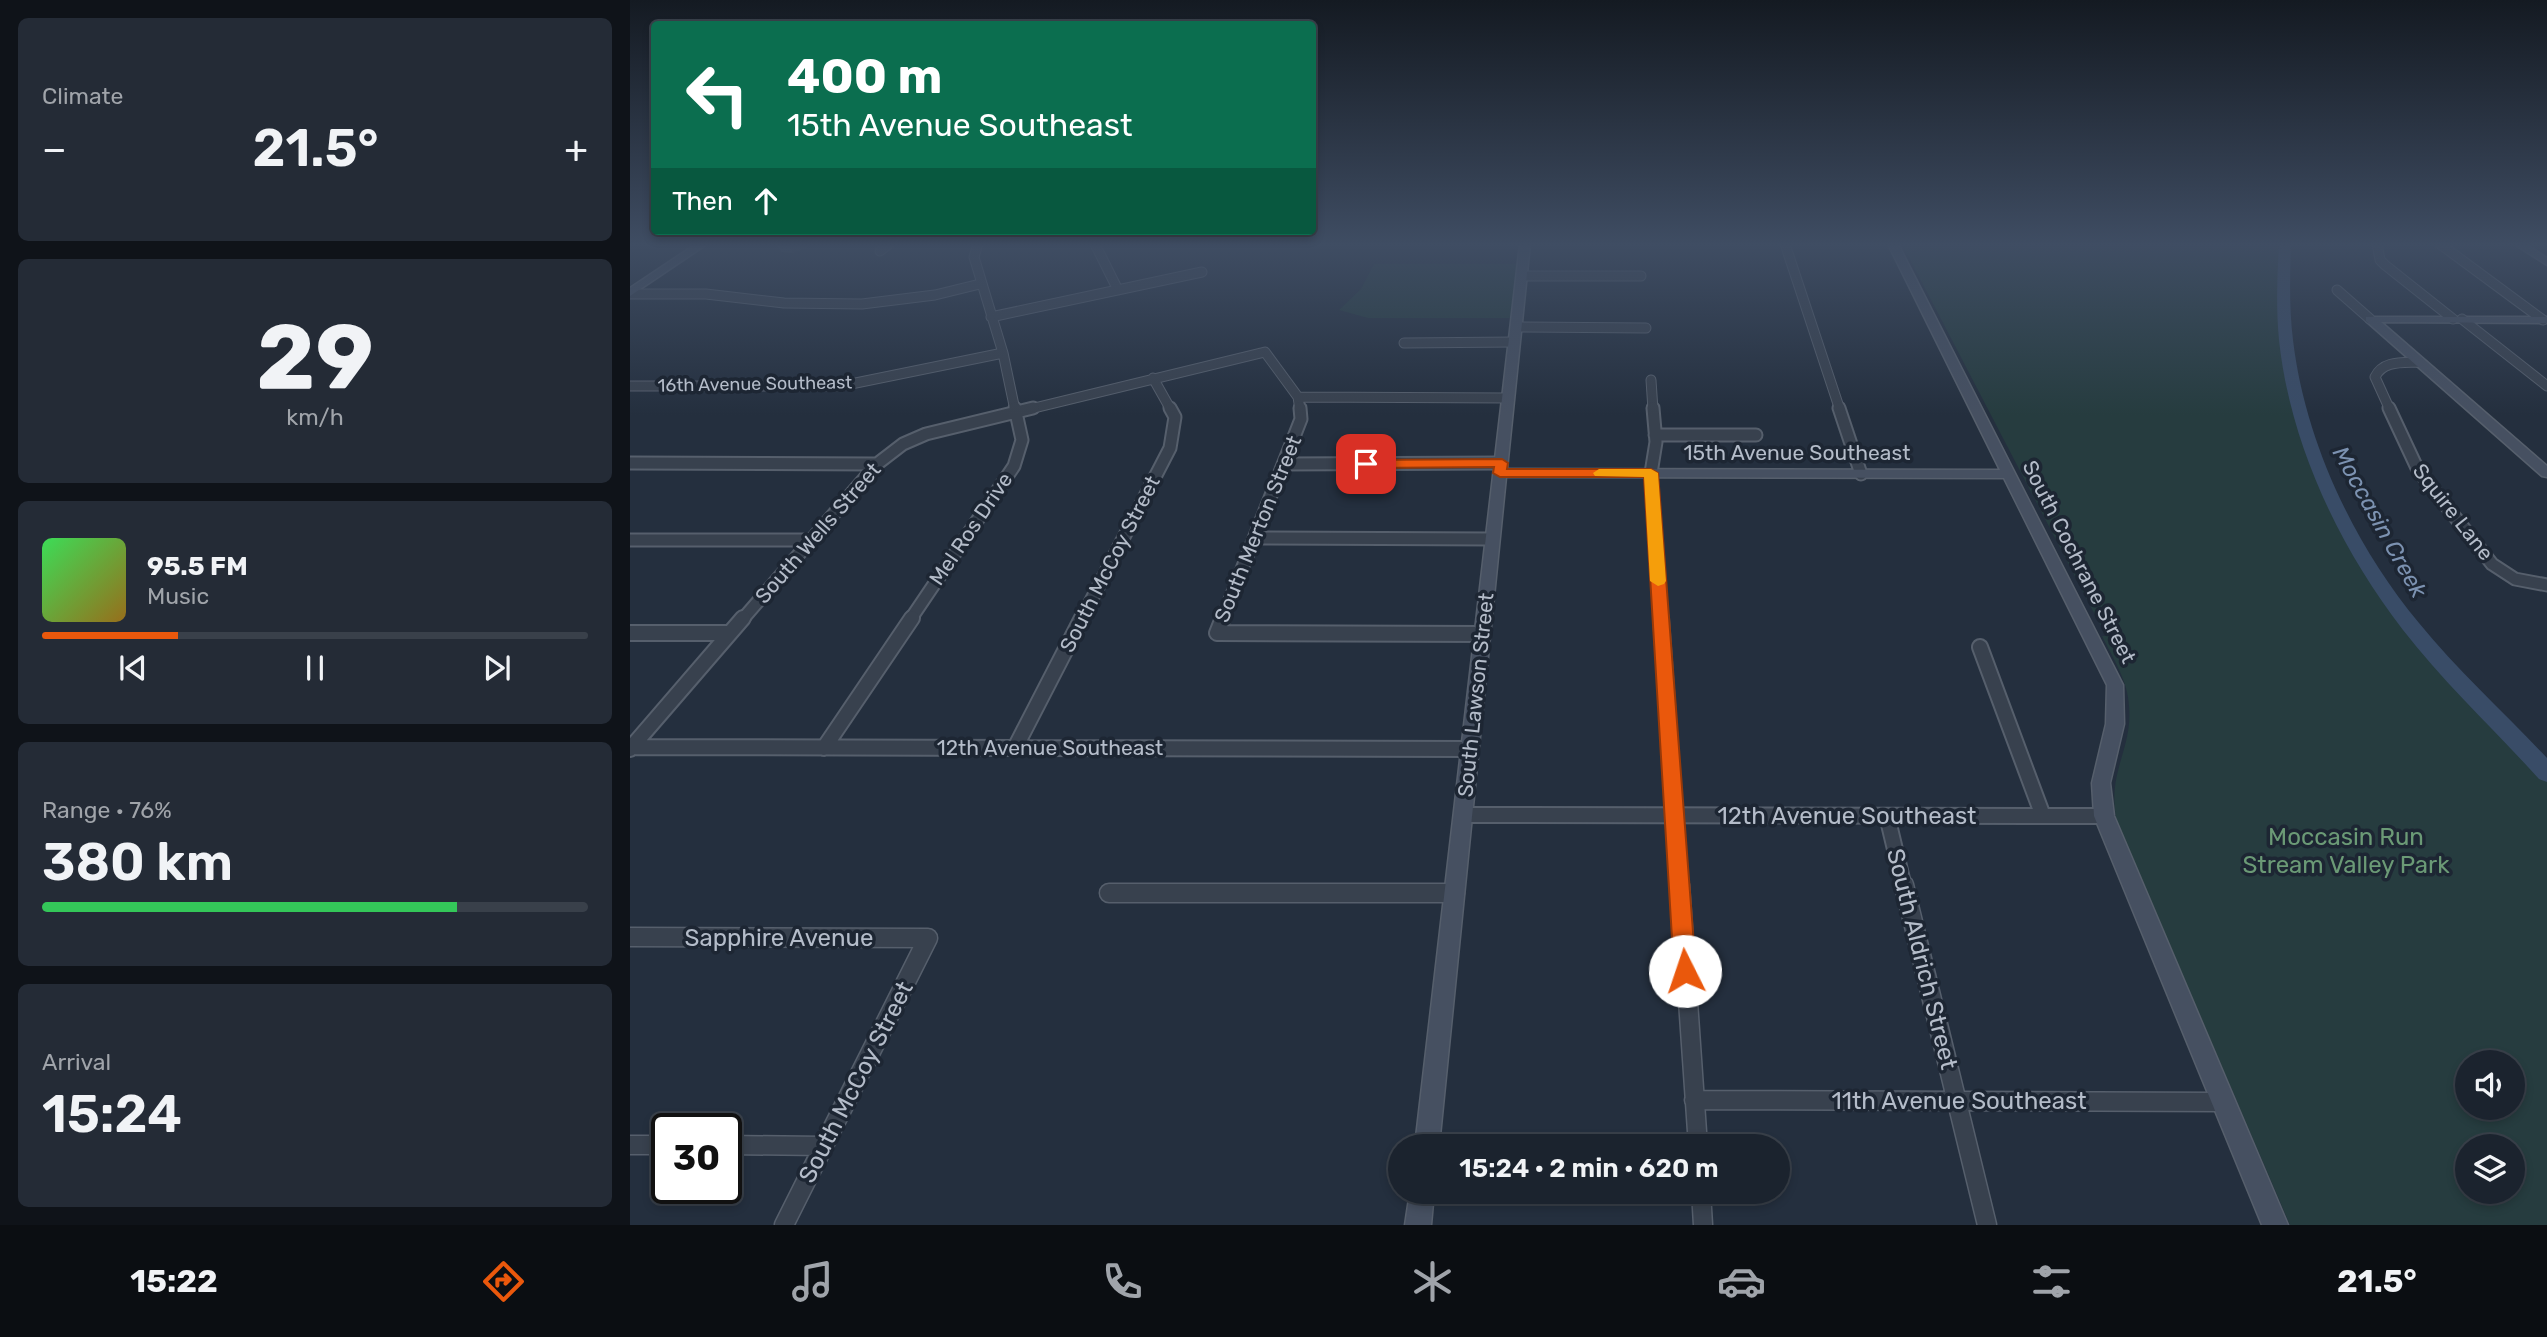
<!DOCTYPE html>
<meta charset="utf-8">
<style>
:root{--surface:#1b232e;--page:#242b36;--text:#f1f3f6;--muted:#a0a4aa;--line:#39404a;--accent:#ea580c}
body{margin:0;font-family:Rubik,sans-serif;background:var(--page);color:var(--text);height:100vh;display:flex;flex-direction:column;font-size:26px;white-space:nowrap}
*{box-sizing:border-box;margin:0}
p{font-size:23px;color:var(--muted)}
.icon{flex:none;width:38px;height:38px;fill:none;stroke:currentColor;stroke-width:2;stroke-linecap:round;stroke-linejoin:round}
.map{position:relative;flex:1;overflow:hidden}
.details{display:flex;flex-direction:column;gap:18px;padding:18px;background:#0f1319;width:630px}
.details>*{flex:none}
.guide{position:absolute;left:21px;top:21px;width:665px;height:214px;border-radius:7px;box-shadow:0 4px 10px #0003,0 0 0 2px var(--line);background:#0b6e4f;color:#fff;overflow:hidden}
.buttons{position:absolute;left:1825px;top:1050px;display:grid;gap:14px}
.buttons a{display:grid;place-items:center;width:70px;height:70px;border-radius:50%;background:var(--surface);box-shadow:0 4px 10px #0003,0 0 0 2px var(--line);font-size:35px}
.speed{position:absolute;left:21px;top:1113px;display:flex;gap:14px;font-size:35px;font-weight:700;text-align:center}
.speed>*{display:grid;place-content:center;width:91px;height:91px;border-radius:50%;background:var(--surface);box-shadow:0 4px 10px #0003,0 0 0 2px var(--line);line-height:1}
.speed .limit{border:4px solid #111;border-radius:10px;background:#fff;color:#111}
.pin{position:absolute;display:grid;place-items:center;width:60px;height:60px;color:#fff;margin:-30px;border-radius:14px;box-shadow:0 4px 10px #0006}
.me{position:absolute;width:77px;margin:-38px;rotate:356deg;stroke-linejoin:round;filter:drop-shadow(0 0 5px #0008)}
.turn{display:flex;align-items:center;gap:24px;height:147px;padding:0 21px;font-size:32px}
.turn .icon{width:91px;height:91px;stroke-width:2.5}
.turn b{display:block;font-size:49px;line-height:60px}
.then{display:flex;align-items:center;height:66px;padding:0 21px;background:#0003;gap:14px;font-size:26px}
.big{font-size:52px;font-weight:600;line-height:1.1}
.details .card{flex:1;display:flex;flex-direction:column;justify-content:center;gap:10px;min-width:0;padding:0 24px;border-radius:10px;background:var(--page)}
.details .dial{align-items:center;gap:0}
.dial b{font-size:91px;line-height:1}
.song{display:flex;align-items:center;gap:21px}
.cover{width:84px;height:84px;border-radius:10px;background:linear-gradient(135deg,hsl(130 70% 55%),hsl(40 70% 35%))}
.played{height:7px;border-radius:4px;background:linear-gradient(90deg,var(--accent) 25%,var(--line) 25%)}
.keys{display:flex;justify-content:space-around;direction:ltr}
.heat{display:flex;justify-content:space-between;align-items:center;font-size:38px;direction:ltr}
.charge{height:10px;border-radius:5px;background:linear-gradient(90deg,#34c759 76%,var(--line) 0)}
.trip{position:absolute;left:758px;top:1134px;width:402px;height:70px;border-radius:35px;background:var(--surface);box-shadow:0 4px 10px #0003,0 0 0 2px var(--line);font-weight:600;line-height:70px;text-align:center}
.dock{display:flex;height:112px;justify-content:space-around;align-items:center;background:#0b0e12;color:var(--muted)}
.dock .icon{width:49px;height:49px}
.dock .current{color:var(--accent)}
.dock b{font-size:32px;color:var(--text)}
main{display:flex;flex:1;min-height:0}
.map>svg:first-child{display:block}
</style>
<main>
<section class="details">
<div class="card"><p>Climate</p>
<div class="heat"><a>−</a><b class="big">21.5°</b><a>+</a></div>
</div>
<div class="card dial"><b>29</b><p>km/h</p></div>
<div class="card">
<div class="song"><i class="cover"></i><div><b>95.5 FM</b><p>Music</p></div></div>
<div class="played"></div>
<div class="keys"><svg class="icon" aria-label="previous" viewBox="0 0 24 24"><path d="M18 5L8 12l10 7zM5 5v14"/></svg><svg class="icon" aria-label="pause" viewBox="0 0 24 24"><path d="M8 5v14M16 5v14"/></svg><svg class="icon" aria-label="next" viewBox="0 0 24 24"><path d="M6 5l10 7-10 7zM19 5v14"/></svg></div>
</div>
<div class="card"><p>Range · 76%</p><b class="big">380 km</b><div class="charge"></div></div>
<div class="card"><p>Arrival</p><b class="big">15:24</b></div>
</section>
<div class="map">
<svg width="1917" height="1225" viewBox="0 0 1917 1225">
<rect width="100%" height="100%" fill="#242f3e"/>
<path fill="#263c3f" fill-rule="evenodd" d="M 1272,244 L 1655,244 C 1643,377 1688,495 1763,603 C 1806,665 1867,717 1917,773 L 1917,1225 L 1660,1225 L 1487,823 C 1476,772 1503,750 1499,706 C 1498,681 1483,658 1472,636 L 1476,636 ZM 1838,1062 L 1883,1062 L 1883,1108 L 1838,1108 ZM 1838,1146 L 1883,1146 L 1883,1192 L 1838,1192 Z
M 744,264 L 887,264 L 882,318 L 738,318 L 709,310 L 731,289 Z"/>
<g fill="none" stroke-linecap="round" stroke-linejoin="round">
<path fill="#394c67" fill-rule="evenodd" d="M 1649,244 L 1661,244 C 1660,276 1659,308 1663,340 C 1675,441 1724,545 1789,623 C 1828,671 1875,713 1917,758 L 1917,782 L 1909,779 C 1864,729 1814,683 1773,630 C 1709,547 1660,444 1649,340 C 1646,308 1647,276 1649,244 Z"/>
<g stroke="#565f6c" stroke-width="11">
<path id="street-far3" d="M 348,244 L 344,257 L 373,353 L 385,410
M 465,244 L 488,290
M 1155,244 L 1210,410
M 1747,244 L 1750,260 L 1755,265 L 1823,319
M 1810,244 L 1913,320
M 250,251 L 259,244
M 892,276 L 1011,276
M 1707,290 L 1740,319
M 0,294 L 76,294 L 154,303 L 232,304 L 305,295 L 350,284
M 361,317 L 572,272
M 1832,319 L 1917,386
M 886,327 L 1016,328
M 774,343 L 885,342
M 523,378 L 541,410
M 1021,380 L 1023,410
M 0,386 L 211,386 L 373,353
M 668,397 L 879,398
M 396,410 L 635,352 L 668,397 L 670,410
M 1760,410 L 1745,377 C 1753,360 1773,363 1790,362"/>
</g>
<g stroke="#565f6c" stroke-width="15">
<path id="street-far2" d="M 1023,408 L 1026,442 L 1021,473 L 1031,620
M 1209,408 L 1231,474
M 1759,408 L 1788,470 L 1862,564 L 1885,579 L 1917,585
M 1025,435 L 1126,435
M 0,463 L 247,464
M 654,464 L 871,463
M 624,538 L 863,539
M 0,540 L 181,540
M 112,620 L 247,464 L 273,444 L 296,434 L 403,408
M 280,620 L 384,466 L 392,440 L 385,408
M 451,620 L 540,448 L 545,417 L 540,408
M 592,620 L 671,419 L 670,408"/>
</g>
<g stroke="#565f6c" stroke-width="18">
<path id="street-far1" d="M 593,618 L 587,633 L 852,634
M 1031,618 L 1050,887
M 0,633 L 100,633
M 1350,647 L 1413,816
M 0,747 L 841,749
M 194,748 L 282,618
M 385,748 L 452,618
M 0,749 L 113,618
M 833,815 L 1474,816
M 1257,816 L 1274,887"/>
</g>
<g stroke="#565f6c" stroke-width="21">
<path id="street" d="M 1050,885 L 1068,1146
M 1274,885 L 1357,1225
M 479,893 L 825,893
M 0,937 L 298,938 L 154,1225
M 1064,1100 L 1593,1102
M 0,1145 L 37,1145
M 96,1145 L 194,1146
M 1071,1192 L 1073,1225"/>
</g>
<g stroke="#565f6c" stroke-width="3">
<path id="secondary" d="M 66,244 L 77,244 L 0,296 L 0,288 Z
M 890,244 L 900,244 L 877,469 L 1370,470 L 1258,244 L 1268,244 L 1493,685 L 1494,724 L 1480,783 L 1484,816 L 1658,1225 L 1632,1225 L 1464,816 L 1462,783 L 1476,724 L 1477,685 L 1374,478 L 876,477 L 809,1146 L 785,1146 Z
M 1884,244 L 1895,244 L 1917,258 L 1917,265 Z
M 1736,317 L 1917,317 L 1917,323 L 1751,322 L 1917,466 L 1917,477 L 1912,476 L 1736,321 Z
M 780,1192 L 804,1192 L 801,1225 L 775,1225 Z"/>
</g>
<use href="#street-far3" stroke="#38414e" stroke-width="9"/>
<use href="#street-far2" stroke="#38414e" stroke-width="11"/>
<use href="#street-far1" stroke="#38414e" stroke-width="14"/>
<use href="#street" stroke="#38414e" stroke-width="18"/>
<use href="#secondary" fill="#465061" fill-rule="evenodd"/>
</g>
<path fill="#3b4654" d="M 146,244 L 183,244 L 163,253 L 151,252 Z"/>
<path fill="#303945" d="M 159,244 L 183,244 L 163,253 Z"/>
<linearGradient id="sky" x2="0" y2="1"><stop stop-color="#141a22"/><stop offset="0.59" stop-color="#3f4d63"/><stop offset="1" stop-color="#3f4d63" stop-opacity="0"/></linearGradient>
<rect width="1917" height="415" fill="url(#sky)"/>
<path fill="#ea580c" stroke="#983908" stroke-width="2" d="M 872,459 L 878,463 L 877,469 L 1021,469 L 1028,473 L 1066,971 L 1063,978 L 1055,981 L 1048,978 L 1044,971 L 1014,477 L 870,477 L 863,473 L 864,467 L 736,468 L 729,464 L 736,460 Z"/>
<path fill="#f59e0b" d="M 969,469 L 1021,469 L 1028,473 L 1036,581 L 1034,584 L 1028,586 L 1020,581 L 1014,477 L 965,476 L 963,473 Z"/>
<g text-anchor="middle" stroke-width="7" stroke-linejoin="round" paint-order="stroke">
<g font-size="18" fill="#b4bcc9" stroke="#1d2633">
<text transform="translate(125 384) rotate(-1)" y="6">16th Avenue Southeast</text>
</g>
<g font-size="21" fill="#b4bcc9" stroke="#1d2633">
<text x="1167" y="460">15th Avenue Southeast</text>
<text transform="translate(1823 512) rotate(52)" y="7">Squire Lane</text>
<text transform="translate(341 529) rotate(-56)" y="7">Mel Ros Drive</text>
<text transform="translate(628 529) rotate(-68)" y="7">South Merton Street</text>
<text transform="translate(188 533) rotate(-49)" y="7">South Wells Street</text>
<text transform="translate(1449 562) rotate(63)" y="7">South Cochrane Street</text>
<text transform="translate(480 564) rotate(-63)" y="7">South McCoy Street</text>
<text transform="translate(846 695) rotate(-84)" y="7">South Lawson Street</text>
<text x="420" y="755">12th Avenue Southeast</text>
</g>
<g font-size="23" font-style="italic" fill="#7c92b1" stroke="#1d2633">
<text transform="translate(1750 522) rotate(61)" y="8">Moccasin Creek</text>
</g>
<g font-size="24" fill="#b4bcc9" stroke="#1d2633">
<text x="1217" y="824">12th Avenue Southeast</text>
<text x="149" y="946">Sapphire Avenue</text>
<text transform="translate(1292 959) rotate(76)" y="8">South Aldrich Street</text>
<text transform="translate(226 1082) rotate(-63)" y="8">South McCoy Street</text>
<text x="1329" y="1109">11th Avenue Southeast</text>
</g>
<g font-size="24" fill="#6b9a76" stroke="#1d2633">
<text x="1716" y="845">Moccasin Run<tspan x="1716" dy="28">Stream Valley Park</tspan></text>
</g>
</g>
</svg>
<div class="buttons">
<a><svg class="icon" aria-label="sound" viewBox="0 0 24 24"><path d="M4 9h4l5-4v14l-5-4H4zM17 9q2 3 0 6"/></svg></a>
<a><svg class="icon" aria-label="layers" viewBox="0 0 24 24"><path d="M12 4l9 5-9 5-9-5zM3 14l9 5 9-5"/></svg></a>
</div>
<div class="speed"><div class="limit">30</div></div>
<div class="pin" style="left:736px;top:464px;background:#d93025"><svg class="icon" aria-label="arrive" viewBox="0 0 24 24"><path d="M6 21V4h12l-3 4 3 4H6"/></svg></div>
<svg class="me" style="left:1055px;top:971px" viewBox="-20 -20 40 40"><circle r="19" fill="#fff"/><path d="M0-13L10 11 0 6-10 11z" fill="#ea580c"/></svg>
<div class="trip">15:24 · 2 min · 620 m</div>
<div class="guide">
<div class="turn"><svg class="icon" aria-label="left" viewBox="0 0 24 24"><path d="M17 20v-9H6M10 6l-5 5 5 5"/></svg><div><b>400 m</b>15th Avenue Southeast</div></div>
<div class="then">Then<svg class="icon" aria-label="ahead" viewBox="0 0 24 24"><path d="M12 20V5M6 11l6-6 6 6"/></svg></div>
</div>
</div>
</main>
<nav class="dock">
<b>15:22</b>
<svg class="icon current" aria-label="directions" viewBox="0 0 24 24"><path d="M12 3l9 9-9 9-9-9zM9 14v-3h6M13 9l2 2-2 2"/></svg>
<svg class="icon" aria-label="music" viewBox="0 0 24 24"><path d="M9 18V5l10-2v13"/><circle cx="6" cy="18" r="3"/><circle cx="16" cy="16" r="3"/></svg>
<svg class="icon" aria-label="phone" viewBox="0 0 24 24"><path d="M5 4h4l2 5-3 2q2 4 5 5l2-3 5 2v4C11 20 4 13 5 4z"/></svg>
<svg class="icon" aria-label="climate" viewBox="0 0 24 24"><path d="M12 3v18M4 7l16 10M4 17L20 7"/></svg>
<svg class="icon" aria-label="car" viewBox="0 0 24 24"><path d="M5 17H2v-5l4-1 3-4h7l3 4 3 1v5h-3M9 17h6M6 11h13"/><circle cx="7" cy="17" r="2"/><circle cx="17" cy="17" r="2"/></svg>
<svg class="icon" aria-label="filters" viewBox="0 0 24 24"><path d="M4 7h16M4 17h16"/><circle cx="9" cy="7" r="2"/><circle cx="15" cy="17" r="2"/></svg>
<b>21.5°</b>
</nav>
